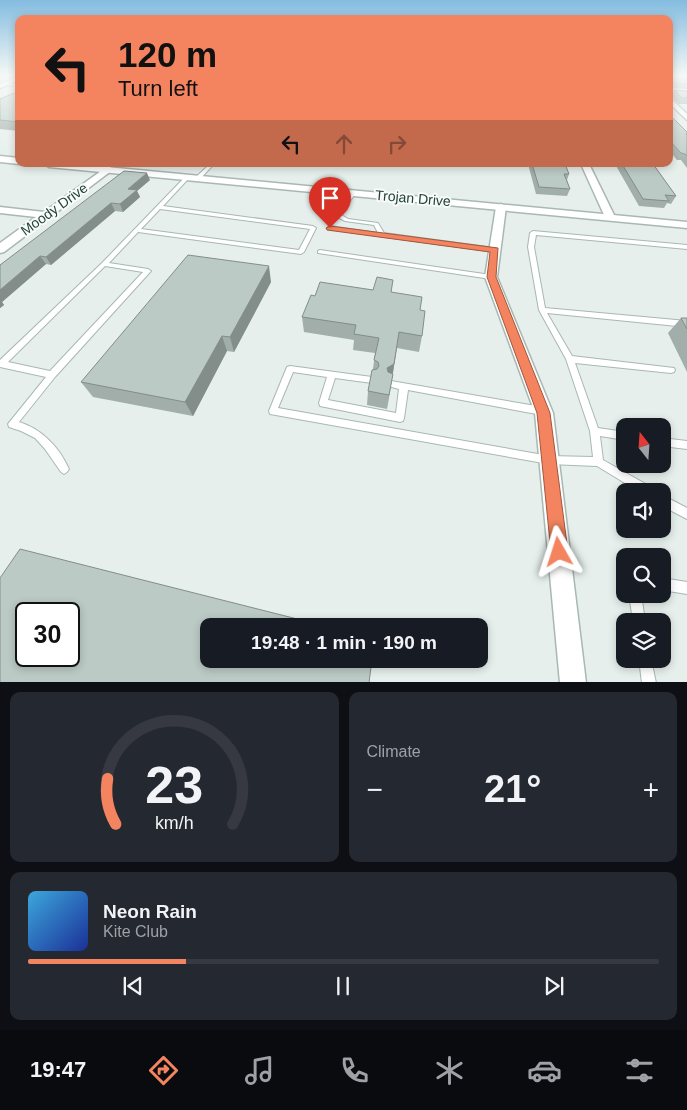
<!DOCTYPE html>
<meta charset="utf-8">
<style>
:root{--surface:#171b24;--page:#242831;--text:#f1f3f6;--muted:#9ea1a6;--line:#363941;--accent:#f4845f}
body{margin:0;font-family:Arial,sans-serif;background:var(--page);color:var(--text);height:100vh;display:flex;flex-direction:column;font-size:19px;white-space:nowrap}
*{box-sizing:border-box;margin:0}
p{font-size:16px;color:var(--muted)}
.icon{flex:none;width:28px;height:28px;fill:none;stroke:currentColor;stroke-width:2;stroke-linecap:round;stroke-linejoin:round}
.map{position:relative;height:682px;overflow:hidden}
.side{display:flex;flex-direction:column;gap:10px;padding:10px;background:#0d0f14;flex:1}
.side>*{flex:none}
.guide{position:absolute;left:15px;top:15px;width:658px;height:152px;border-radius:10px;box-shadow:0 2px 8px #0003;background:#f4845f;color:#111;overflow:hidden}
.needle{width:32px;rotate:343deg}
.controls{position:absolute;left:616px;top:418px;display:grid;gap:10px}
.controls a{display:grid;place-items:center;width:55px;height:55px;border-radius:10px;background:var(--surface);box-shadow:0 2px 8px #0003;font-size:25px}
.speed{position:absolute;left:15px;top:602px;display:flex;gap:10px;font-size:25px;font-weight:700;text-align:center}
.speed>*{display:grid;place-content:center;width:65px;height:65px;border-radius:50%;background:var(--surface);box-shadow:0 2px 8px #0003;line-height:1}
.speed .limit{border:2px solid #111;border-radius:8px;background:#fff;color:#111}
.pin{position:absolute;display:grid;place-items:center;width:42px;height:42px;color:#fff;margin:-51px -21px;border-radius:50% 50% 50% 0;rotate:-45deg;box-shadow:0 0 5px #0007}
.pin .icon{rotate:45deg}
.me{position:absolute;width:55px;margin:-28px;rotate:354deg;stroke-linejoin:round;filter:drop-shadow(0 0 4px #0008)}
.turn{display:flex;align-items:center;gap:18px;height:105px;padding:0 20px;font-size:22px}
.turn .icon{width:65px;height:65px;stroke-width:2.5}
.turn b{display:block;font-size:35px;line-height:42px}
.lanes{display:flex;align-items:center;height:48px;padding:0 20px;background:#0003;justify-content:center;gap:25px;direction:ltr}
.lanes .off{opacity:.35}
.big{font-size:38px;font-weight:800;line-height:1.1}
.side .tile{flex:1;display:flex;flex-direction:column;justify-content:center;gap:8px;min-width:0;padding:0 18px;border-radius:10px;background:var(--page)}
.side .dial{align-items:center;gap:0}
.dial svg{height:130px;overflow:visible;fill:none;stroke:var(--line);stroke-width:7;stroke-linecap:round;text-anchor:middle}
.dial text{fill:var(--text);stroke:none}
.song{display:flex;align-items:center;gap:15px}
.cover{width:60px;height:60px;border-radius:8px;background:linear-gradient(135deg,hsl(200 70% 55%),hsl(230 70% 35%))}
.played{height:5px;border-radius:2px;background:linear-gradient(90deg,var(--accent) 25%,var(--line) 25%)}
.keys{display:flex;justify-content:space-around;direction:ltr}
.heat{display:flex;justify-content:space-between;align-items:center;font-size:28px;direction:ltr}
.side .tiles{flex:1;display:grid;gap:10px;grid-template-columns:1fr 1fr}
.tile:last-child{grid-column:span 2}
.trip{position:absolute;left:200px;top:618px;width:288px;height:50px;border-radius:10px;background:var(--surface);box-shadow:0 2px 8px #0003;font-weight:800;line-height:50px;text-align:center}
.tabs{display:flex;height:80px;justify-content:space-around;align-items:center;background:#090b0e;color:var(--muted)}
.tabs .icon{width:35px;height:35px}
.tabs .current{color:var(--accent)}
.tabs b{font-size:22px;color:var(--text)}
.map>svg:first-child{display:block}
</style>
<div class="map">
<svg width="687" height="683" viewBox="0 0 687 683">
<rect width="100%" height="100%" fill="#e6efeb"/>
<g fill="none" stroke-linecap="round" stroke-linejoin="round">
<g stroke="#a8b8b2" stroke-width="2">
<path id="service" d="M 5,83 L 19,84 L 19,86 L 4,85 Z
M 210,164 L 214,164 L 200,179 L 196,179 L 196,177 Z
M 186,176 L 190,177 L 163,206 L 313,226 L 316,228 L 304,252 L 301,254 L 138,232 L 109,263 L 148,269 L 151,271 L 55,377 L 19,422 C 42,429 59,447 69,469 L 67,472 L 64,474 L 61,472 L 45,449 L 35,438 L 21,431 L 9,427 L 8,424 L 46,377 L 0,367 L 0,360 L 102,263 ZM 160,209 L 310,229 L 299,250 L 141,229 ZM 105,266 L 143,272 L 50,371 L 8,362 Z
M 352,192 L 356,193 L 340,214 L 348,219 L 378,223 L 384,233 L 495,248 L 498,250 L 495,252 L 328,229 L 328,227 L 330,226 L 378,233 L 374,225 L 345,221 L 334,215 Z
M 533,231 L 687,245 L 687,249 L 536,235 L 534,247 L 545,308 L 687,321 L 687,327 L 547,313 L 572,356 L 674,368 L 675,370 L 674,372 L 671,373 L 575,363 L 598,428 L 625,432 L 625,440 L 600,436 L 603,460 L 651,487 L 652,491 L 638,491 L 597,466 L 549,464 L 270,414 L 269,411 L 287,367 L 290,366 L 372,377 L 375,378 L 376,380 L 375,382 L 372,383 L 335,378 L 328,400 L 396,413 L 399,389 L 388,386 L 387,384 L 388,382 L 391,381 L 542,407 L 545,408 L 546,411 L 545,414 L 542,415 L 408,390 L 404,418 L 403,421 L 400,422 L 320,406 L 319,403 L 327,377 L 293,372 L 278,408 L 549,456 L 593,457 L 590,431 L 566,359 L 539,310 L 528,247 L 530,233 Z
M 320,250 L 491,275 L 494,277 L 491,279 L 318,253 L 318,251 Z
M 662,438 L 687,441 L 687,449 L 662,446 Z
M 662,495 L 687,508 L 687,519 L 662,506 Z
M 662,578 L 687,582 L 687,594 L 662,590 Z
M 629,594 L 641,594 L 645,621 L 633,621 Z
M 639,659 L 651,659 L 656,683 L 642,683 Z"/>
</g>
<g stroke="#a8b8b2" stroke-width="3">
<path id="minor" d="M 19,76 L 19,80 L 0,88 L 0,84 Z
M 669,97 L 687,114 L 687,120 L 669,103 Z
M 581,164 L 589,164 L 615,217 L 614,219 L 610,220 L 605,217 Z
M 108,166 L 113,169 L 111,171 L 4,252 L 0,253 L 0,243 L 36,217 L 0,213 L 0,207 L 44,212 Z
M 501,204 L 506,207 L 497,277 L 553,413 L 586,683 L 560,683 L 535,413 L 485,277 L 496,207 Z"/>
</g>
<g stroke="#a8b8b2" stroke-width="3">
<path id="tertiary" d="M 0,156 L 19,158 L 19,164 L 0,162 Z
M 45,164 L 75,164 L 687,222 L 687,228 L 49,167 Z"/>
</g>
<use href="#service" fill="#fff" fill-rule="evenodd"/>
<use href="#minor" fill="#fff" fill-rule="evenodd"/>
<use href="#tertiary" fill="#fff" fill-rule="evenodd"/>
</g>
<path fill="#a1aea9" d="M 0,75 L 12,75 L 7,77 L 0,77 Z
M 669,75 L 687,75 L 687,89 L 670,88 L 670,97 L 669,100 Z
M 674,90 L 687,91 L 687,104 L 679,104 L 671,96 Z
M 19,91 L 19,131 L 0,129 L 0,99 Z
M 669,114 L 687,132 L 687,168 L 681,160 L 677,160 L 669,150 Z
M 528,164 L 565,164 L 569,174 L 567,180 L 570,189 L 567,196 L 536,194 Z
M 615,164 L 653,164 L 676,196 L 671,204 L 667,203 L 664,208 L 639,206 Z
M 150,180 L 137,191 L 140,197 L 123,212 L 115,211 L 51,265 L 46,264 L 2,302 L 4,305 L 0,308 L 0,265 Z
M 271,282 L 234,352 L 227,351 L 193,416 L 93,397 L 81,382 Z
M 392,293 L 420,310 L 422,336 L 419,352 L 397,348 L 387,409 L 367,405 L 368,391 L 373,369 L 375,353 L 353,350 L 354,340 L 304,332 L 302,317 L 315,296 Z
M 681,318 L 687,318 L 687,372 L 668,333 Z"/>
<path fill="#838d89" d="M 147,173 L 150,180 L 137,191 L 140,197 L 123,212 L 120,204 L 128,189 Z
M 111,203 L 115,211 L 51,265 L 46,257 Z
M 40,256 L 46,264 L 2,302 L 4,305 L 0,308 L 0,290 Z
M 269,266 L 271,282 L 234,352 L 230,337 Z
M 399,332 L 392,379 L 387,409 L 389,395 L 387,368 Z
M 222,336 L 227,351 L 193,416 L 185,402 Z"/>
<path fill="#bbcac4" stroke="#838d89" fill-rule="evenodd" d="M 669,75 L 687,75 L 687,84 L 672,83 L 670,85 L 670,97 L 669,97 Z
M 674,90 L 687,91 L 687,98 L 682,98 Z
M 19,91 L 19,122 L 0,120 L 0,99 Z
M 669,114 L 687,132 L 687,134 L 686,134 L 687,135 L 687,156 L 685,154 L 681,153 L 669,140 Z
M 532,164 L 565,164 L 569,174 L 564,174 L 570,189 L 539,187 Z
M 622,164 L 653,164 L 676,196 L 665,195 L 669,201 L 643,199 Z
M 124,171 L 147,173 L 128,189 L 137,190 L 120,204 L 111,203 L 46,257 L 40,256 L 0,290 L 0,265 Z
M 188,255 L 269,266 L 230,337 L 222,336 L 185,402 L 81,382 Z
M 377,277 L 393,280 L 391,292 L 422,297 L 420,310 L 425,311 L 422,336 L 399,332 L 394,364 L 387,368 L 388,372 L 393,374 L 389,395 L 368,391 L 372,370 L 377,369 L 379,366 L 378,362 L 374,360 L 379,338 L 354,334 L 356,325 L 302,317 L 311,295 L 315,296 L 320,282 L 373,290 Z
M 681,318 L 687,318 L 687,329 Z
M 20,549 L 325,626 L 209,626 L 209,659 L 372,659 L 369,683 L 0,683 L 0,578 ZM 26,614 L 69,614 L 69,656 L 26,656 Z"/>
<linearGradient id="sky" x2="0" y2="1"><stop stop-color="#84bce0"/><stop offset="0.44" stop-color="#f4f8f6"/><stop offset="1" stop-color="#f4f8f6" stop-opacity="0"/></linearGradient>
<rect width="687" height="171" fill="url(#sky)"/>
<path fill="#f4845f" stroke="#9f563e" d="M 330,226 L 498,248 L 496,277 L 550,413 L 568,552 L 565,558 L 559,561 L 553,558 L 551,552 L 537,413 L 487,277 L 490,252 L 327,230 L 326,228 Z"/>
<g text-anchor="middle" stroke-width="4" stroke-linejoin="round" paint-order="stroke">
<g font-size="14" fill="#24423a" stroke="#f7fbf9">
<text transform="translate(413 198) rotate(5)" y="5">Trojan Drive</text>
<text transform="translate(54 209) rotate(-36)" y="5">Moody Drive</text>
</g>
</g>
</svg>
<div class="controls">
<a><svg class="needle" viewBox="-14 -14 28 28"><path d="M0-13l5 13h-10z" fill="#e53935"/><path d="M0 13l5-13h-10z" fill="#9ea1a6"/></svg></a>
<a><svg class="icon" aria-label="sound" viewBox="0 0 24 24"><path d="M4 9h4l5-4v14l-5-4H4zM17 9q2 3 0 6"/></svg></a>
<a><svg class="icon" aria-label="search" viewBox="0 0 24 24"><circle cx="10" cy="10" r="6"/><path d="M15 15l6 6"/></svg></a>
<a><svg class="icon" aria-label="layers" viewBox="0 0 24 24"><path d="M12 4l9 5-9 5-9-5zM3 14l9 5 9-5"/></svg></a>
</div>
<div class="speed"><div class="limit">30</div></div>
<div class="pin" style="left:330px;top:228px;background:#d93025"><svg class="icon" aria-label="arrive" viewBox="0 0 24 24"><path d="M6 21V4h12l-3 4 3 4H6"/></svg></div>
<svg class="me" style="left:559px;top:552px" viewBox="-20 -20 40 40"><path d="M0-17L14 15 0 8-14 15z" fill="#f4845f" stroke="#fff" stroke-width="4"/></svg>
<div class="trip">19:48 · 1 min · 190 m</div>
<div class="guide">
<div class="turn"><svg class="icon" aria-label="left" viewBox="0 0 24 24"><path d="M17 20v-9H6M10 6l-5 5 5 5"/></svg><div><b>120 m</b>Turn left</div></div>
<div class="lanes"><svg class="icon" aria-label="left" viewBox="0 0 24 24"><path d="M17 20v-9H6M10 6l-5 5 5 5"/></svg><svg class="icon off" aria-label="ahead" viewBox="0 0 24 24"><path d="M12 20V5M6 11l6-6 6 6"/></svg><svg class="icon off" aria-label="right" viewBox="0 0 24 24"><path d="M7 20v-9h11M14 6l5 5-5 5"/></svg></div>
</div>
</div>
<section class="side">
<div class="tiles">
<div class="tile dial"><svg viewBox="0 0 100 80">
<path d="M14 69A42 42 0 1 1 86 69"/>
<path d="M14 69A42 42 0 0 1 9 41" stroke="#f4845f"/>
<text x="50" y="56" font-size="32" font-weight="700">23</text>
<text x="50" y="72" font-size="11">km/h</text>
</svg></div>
<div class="tile"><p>Climate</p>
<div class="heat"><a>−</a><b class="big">21°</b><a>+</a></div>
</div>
<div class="tile">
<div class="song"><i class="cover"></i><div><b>Neon Rain</b><p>Kite Club</p></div></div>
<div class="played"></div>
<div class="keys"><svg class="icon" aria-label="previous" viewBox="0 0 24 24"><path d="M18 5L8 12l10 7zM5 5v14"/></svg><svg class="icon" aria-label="pause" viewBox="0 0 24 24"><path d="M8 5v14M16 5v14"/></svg><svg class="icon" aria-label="next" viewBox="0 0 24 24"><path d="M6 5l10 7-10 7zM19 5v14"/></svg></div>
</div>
</div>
</section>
<nav class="tabs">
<b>19:47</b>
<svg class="icon current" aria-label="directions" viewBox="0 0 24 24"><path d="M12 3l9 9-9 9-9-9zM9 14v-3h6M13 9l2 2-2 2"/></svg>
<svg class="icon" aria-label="music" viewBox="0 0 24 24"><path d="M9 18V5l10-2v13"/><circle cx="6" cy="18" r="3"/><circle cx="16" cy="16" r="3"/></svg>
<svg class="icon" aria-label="phone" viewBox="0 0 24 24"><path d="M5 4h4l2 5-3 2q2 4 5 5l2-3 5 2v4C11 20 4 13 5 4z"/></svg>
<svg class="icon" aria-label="climate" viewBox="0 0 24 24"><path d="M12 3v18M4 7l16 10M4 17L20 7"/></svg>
<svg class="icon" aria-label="car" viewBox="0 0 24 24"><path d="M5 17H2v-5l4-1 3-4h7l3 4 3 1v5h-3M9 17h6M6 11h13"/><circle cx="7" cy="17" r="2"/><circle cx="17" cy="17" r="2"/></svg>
<svg class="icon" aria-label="filters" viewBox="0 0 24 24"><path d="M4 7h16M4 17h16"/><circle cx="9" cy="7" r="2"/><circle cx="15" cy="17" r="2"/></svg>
</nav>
